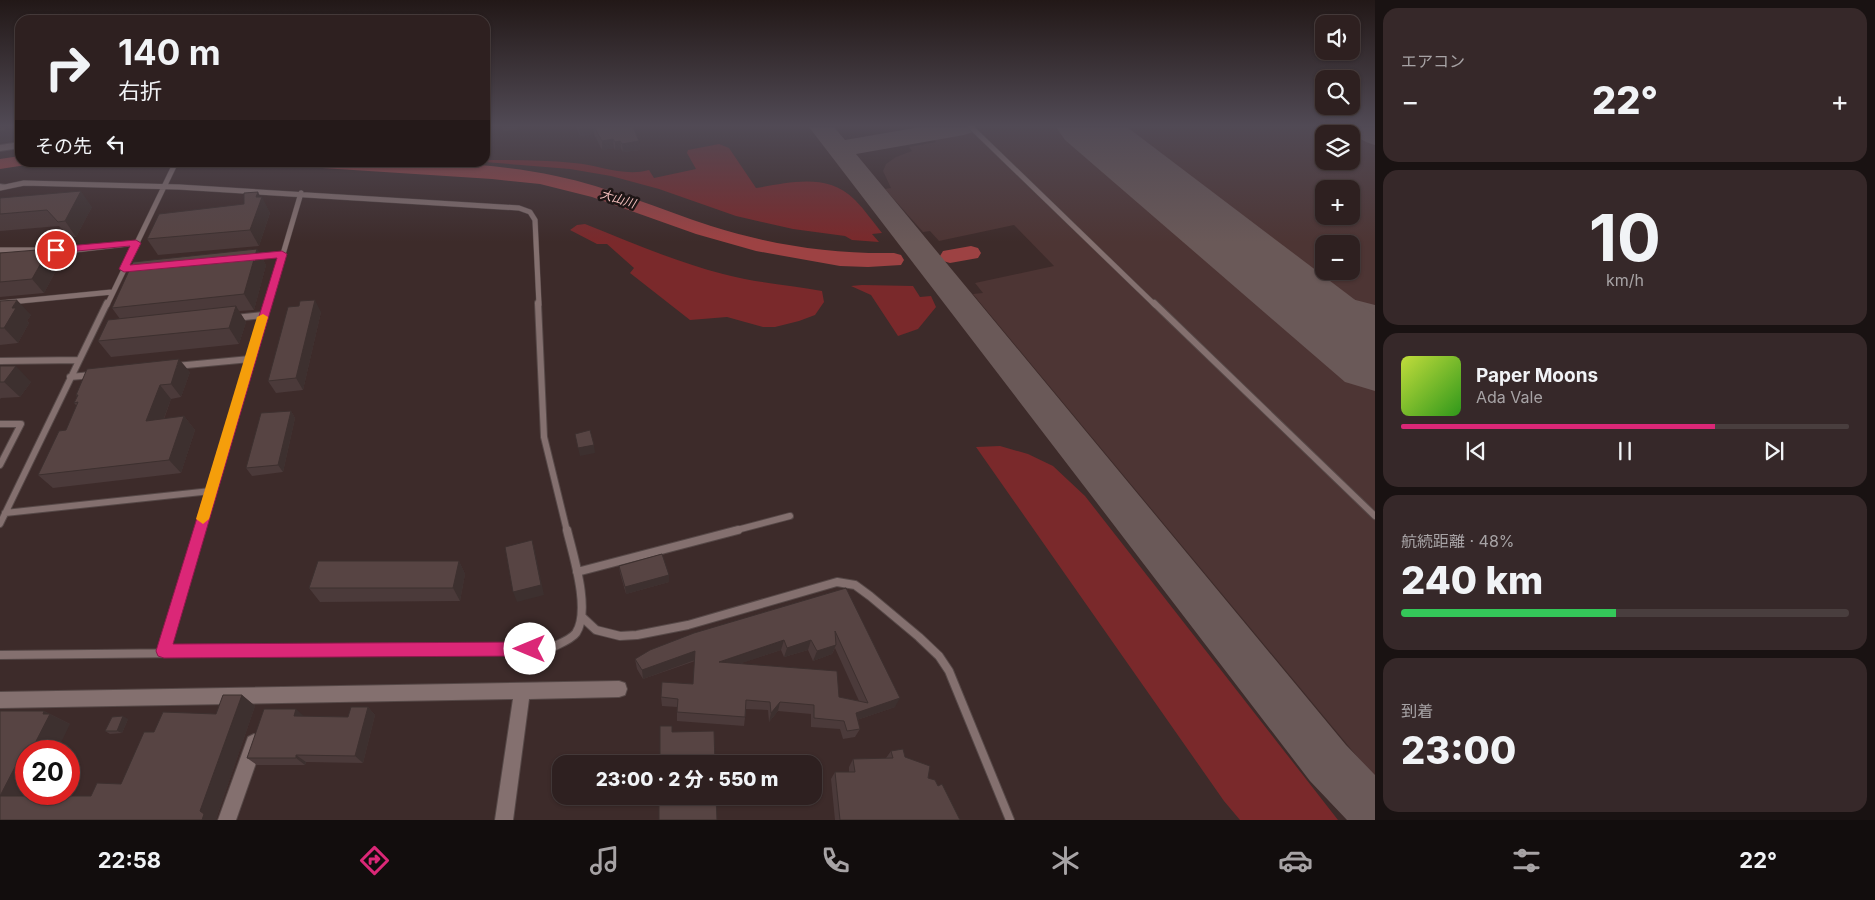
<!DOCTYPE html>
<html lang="ja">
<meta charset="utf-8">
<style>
:root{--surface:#2e2020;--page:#362829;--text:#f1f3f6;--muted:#a7a3a5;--line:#493e3e;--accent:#db2777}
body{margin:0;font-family:Inter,"Noto Sans JP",sans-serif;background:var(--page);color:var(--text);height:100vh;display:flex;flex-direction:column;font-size:19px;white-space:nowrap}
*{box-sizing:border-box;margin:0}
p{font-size:16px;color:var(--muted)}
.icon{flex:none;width:28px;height:28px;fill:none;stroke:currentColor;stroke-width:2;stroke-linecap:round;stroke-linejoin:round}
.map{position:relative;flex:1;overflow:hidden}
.drawer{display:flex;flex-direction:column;gap:8px;padding:8px;background:#191212;width:500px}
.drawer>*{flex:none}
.banner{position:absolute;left:15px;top:15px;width:475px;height:152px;border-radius:15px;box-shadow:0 1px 4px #0004,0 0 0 1px var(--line);background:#2e2020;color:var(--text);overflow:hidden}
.controls{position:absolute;left:1315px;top:15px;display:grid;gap:10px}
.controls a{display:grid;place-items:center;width:45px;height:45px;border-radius:10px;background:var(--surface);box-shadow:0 1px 4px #0004,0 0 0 1px var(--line);font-size:25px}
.speed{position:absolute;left:15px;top:740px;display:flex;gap:10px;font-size:25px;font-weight:700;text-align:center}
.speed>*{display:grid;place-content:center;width:65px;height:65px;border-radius:50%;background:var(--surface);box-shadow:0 1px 4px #0004,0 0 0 1px var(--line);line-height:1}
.speed .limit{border:8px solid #d22;background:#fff;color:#111}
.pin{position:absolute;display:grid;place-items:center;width:42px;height:42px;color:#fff;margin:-21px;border:2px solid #fff;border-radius:50%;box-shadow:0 1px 5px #0007}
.me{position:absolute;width:55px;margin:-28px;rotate:270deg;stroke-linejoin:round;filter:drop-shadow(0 0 4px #0008)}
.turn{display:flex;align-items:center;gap:18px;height:105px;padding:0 20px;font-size:22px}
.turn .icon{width:65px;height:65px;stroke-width:2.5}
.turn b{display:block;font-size:35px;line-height:42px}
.then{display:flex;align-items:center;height:48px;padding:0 20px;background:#0003;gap:10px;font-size:19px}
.big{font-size:38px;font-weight:800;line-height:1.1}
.drawer .card{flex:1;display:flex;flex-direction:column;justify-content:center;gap:8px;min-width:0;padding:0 18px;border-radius:15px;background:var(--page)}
.drawer .dial{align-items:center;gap:0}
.dial b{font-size:65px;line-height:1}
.song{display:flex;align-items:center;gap:15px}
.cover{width:60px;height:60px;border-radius:8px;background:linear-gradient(135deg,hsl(70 70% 55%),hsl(110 70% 35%))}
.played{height:5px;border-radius:2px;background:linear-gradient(90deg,var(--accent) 70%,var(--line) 70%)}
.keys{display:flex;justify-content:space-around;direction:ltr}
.heat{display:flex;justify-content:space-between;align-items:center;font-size:28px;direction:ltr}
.charge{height:8px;border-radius:4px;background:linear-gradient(90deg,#34c759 48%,var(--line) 0)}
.trip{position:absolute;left:552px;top:755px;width:270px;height:50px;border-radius:15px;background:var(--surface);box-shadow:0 1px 4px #0004,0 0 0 1px var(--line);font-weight:800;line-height:50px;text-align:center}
.tab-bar{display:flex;height:80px;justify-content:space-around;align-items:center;background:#120d0d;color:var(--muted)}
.tab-bar .icon{width:35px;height:35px}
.tab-bar .current{color:var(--accent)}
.tab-bar b{font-size:22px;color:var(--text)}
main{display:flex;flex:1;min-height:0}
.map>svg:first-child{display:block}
</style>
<main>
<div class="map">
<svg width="1375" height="820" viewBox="0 0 1375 820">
<rect width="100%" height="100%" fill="#3d2b2a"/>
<path fill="#4d3534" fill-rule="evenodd" d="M 922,127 L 1375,127 L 1375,778 L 973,294 L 983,293 L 975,283 L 1054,266 L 1014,225 L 939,241 L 930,231 L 923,232 L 885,189 L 891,188 L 883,171 L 886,164 L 896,157 L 912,151 L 909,147 L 936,142 ZM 1324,134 L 1351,134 L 1351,161 L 1324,161 ZM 1324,189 L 1351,189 L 1351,216 L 1324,216 ZM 1324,244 L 1351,244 L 1351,271 L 1324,271 Z"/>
<path fill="#7a292b" d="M 719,144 L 729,148 L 756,188 C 789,183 827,172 855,200 C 865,210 873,222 882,233 L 872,234 L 879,242 L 852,240 L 845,236 L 793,229 L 736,216 L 659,189 L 611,176 L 570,169 L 485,162 L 485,160 C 515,160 544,160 574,163 C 599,165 624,177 649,170 L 654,178 L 696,169 L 687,153 L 688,150 Z
M 585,224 C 630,242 676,262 723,274 C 756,283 789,285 822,291 L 824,302 L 815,315 L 799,321 L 775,327 L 763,327 L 727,317 L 690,320 L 630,273 L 634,268 L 607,244 L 597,244 L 570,230 L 577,225 Z
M 862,285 L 913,286 L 920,297 L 931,296 L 936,307 L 918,329 L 898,336 L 871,295 L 851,286 Z
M 1000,446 L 1028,454 L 1053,466 L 1085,496 L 1338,820 L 1240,820 L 1224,801 L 976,447 Z"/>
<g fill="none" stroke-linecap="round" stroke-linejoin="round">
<path fill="#9d4243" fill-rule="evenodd" d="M 20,156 L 20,162 L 28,162 L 26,165 L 0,169 L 0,159 Z
M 298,162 C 383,162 472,158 556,176 C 609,187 659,209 711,226 C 771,245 831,254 894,253 L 901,255 L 904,260 L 901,265 L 868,267 L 840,266 L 756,251 L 696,234 L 592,197 L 540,184 L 492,179 L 307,167 L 301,166 Z
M 971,246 L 978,248 L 981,253 L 978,258 L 950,263 L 943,261 L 940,256 L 943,251 Z"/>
<path fill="#6a5958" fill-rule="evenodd" d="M 809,127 L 834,127 L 845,140 L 920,127 L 976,127 L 973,132 L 964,135 L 856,154 L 1346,745 L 1375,775 L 1375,820 L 1347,820 L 1310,781 Z
M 1087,127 L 1113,127 C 1106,138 1099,142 1086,138 L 1082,133 Z
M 1347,127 L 1375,127 L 1375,145 C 1364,142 1353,136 1347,127 Z
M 1278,272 L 1336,295 L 1375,305 L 1375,327 L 1316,312 L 1267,289 L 1262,282 L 1267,275 Z"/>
<path fill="#6a5958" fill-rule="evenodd" d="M 1056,127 L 1127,127 L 1375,315 L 1375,391 L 1345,382 L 1065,140 Z"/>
<g stroke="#564847" stroke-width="6">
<path id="service-far2" d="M 971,127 L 1155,305
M 0,188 L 24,183 L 179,187 L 519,208 L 530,212 L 535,220 L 539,305
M 0,250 L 75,250 L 136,243
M 254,257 L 282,254
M 0,303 L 112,292
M 107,305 L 176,162
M 268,305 L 301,193"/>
</g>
<g stroke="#564847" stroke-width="8">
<path id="service-far1" d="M 538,303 L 544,437 L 567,531
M 1154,303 L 1375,516
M 235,318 L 263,315
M 0,361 L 79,360
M 176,366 L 250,359
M 70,377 L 92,375
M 0,424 L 21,424 L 0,465
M 5,513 L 211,491
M 0,524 L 107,303
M 200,531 L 268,303
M 733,531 L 790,516"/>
</g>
<g stroke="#564847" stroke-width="10">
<path id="service" d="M 577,572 L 738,530
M 582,617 L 596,630 L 620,636 L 637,635 L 688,625 L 837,582 L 855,585 L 870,596 L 919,637 L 939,656 L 949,671 L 1010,820
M 164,651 L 200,530
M 0,655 L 549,649 C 556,645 571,640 576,633 C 591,610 573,555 567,530"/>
</g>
<g stroke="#564847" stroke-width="2">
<path id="minor" d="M 20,142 L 20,148 L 0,151 L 0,145 Z
M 0,184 L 6,185 L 8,187 L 0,190 Z
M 619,681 L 625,683 L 627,689 L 625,695 L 619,697 L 529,699 L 513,820 L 495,820 L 513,699 L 0,708 L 0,692 Z
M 254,734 L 260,737 L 263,743 L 236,820 L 218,820 L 248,737 Z"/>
</g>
<use href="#service-far2" stroke="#84706f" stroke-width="5"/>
<use href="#service-far1" stroke="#84706f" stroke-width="6"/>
<use href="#service" stroke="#84706f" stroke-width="8"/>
<use href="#minor" fill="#84706f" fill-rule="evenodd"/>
</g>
<path fill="#4b3a3a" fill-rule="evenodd" d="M 502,127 L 518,127 L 517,130 L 503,131 Z
M 576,127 L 633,127 L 639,141 L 640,150 L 623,152 L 621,149 L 615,150 L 614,148 L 602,150 L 594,134 L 580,136 Z
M 261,197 L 270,213 L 259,246 L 158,255 L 147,239 L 244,204 Z
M 0,198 L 92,207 L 76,237 L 70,237 L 59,226 L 0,231 Z
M 257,249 L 266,265 L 254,310 L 239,311 L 246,322 L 239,344 L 111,357 L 98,341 L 120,319 L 112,308 Z
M 0,253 L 60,263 L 44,293 L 0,297 Z
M 0,301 L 31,315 L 27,321 L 29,323 L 18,343 L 0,345 Z
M 299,306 L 321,312 L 303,390 L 276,393 L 268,381 Z
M 0,366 L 31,382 L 20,397 L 1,398 L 0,399 Z
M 190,372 L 181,397 L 171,399 L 164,419 L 184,416 L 195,430 L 181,473 L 53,488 L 38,475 L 66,430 L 77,406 L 74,403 L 77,397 L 76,395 Z
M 291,411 L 295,418 L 283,472 L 252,476 L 246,468 Z
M 459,561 L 465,574 L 460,601 L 320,602 L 309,588 Z
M 619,566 L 669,582 L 626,594 L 620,573 Z
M 846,588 L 895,707 L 857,720 L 860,729 L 855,737 L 843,739 L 840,729 L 811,727 L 811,714 L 778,711 L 769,722 L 768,710 L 746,709 L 744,726 L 677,721 L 677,707 L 662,706 L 661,697 L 693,684 L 695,661 L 643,679 L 637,669 L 635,659 ZM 835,648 L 859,701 L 839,697 L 741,663 L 781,650 L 784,657 L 808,650 L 813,661 L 832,654 Z
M 242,695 L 255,706 L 216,819 L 217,820 L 0,820 L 0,711 L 44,711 L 70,724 L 26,751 L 26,794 L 28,794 L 27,796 L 91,796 L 121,784 L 154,732 L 216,714 Z
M 368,707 L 375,715 L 363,763 L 306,762 L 305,765 L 257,765 L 247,758 L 304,716 L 348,717 Z
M 128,719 L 122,733 L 110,734 L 105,731 Z
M 891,751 L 905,757 L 938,786 L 960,820 L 835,820 L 831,779 L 835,772 L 849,772 L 849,767 L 853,759 L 886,758 Z
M 659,796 L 722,796 L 722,798 Z"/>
<path fill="#3d302f" d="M 7,127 L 20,127 L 20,128 L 13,141 L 0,143 L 0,131 Z
M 584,127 L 593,127 L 594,134 L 580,136 L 579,128 Z
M 613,139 L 614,148 L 602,150 L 602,141 Z
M 620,141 L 621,149 L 615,150 L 615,142 Z
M 639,141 L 640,150 L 623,152 L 622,144 Z
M 81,191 L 92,207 L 76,237 L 65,221 Z
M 258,192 L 261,198 L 262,197 L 270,213 L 259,246 L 250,230 L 256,197 Z
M 49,249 L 60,263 L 44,293 L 32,279 Z
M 257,249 L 266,265 L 254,310 L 244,294 Z
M 17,300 L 31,315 L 27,321 L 29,323 L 18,343 L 4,328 L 12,308 Z
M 315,300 L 321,312 L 303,390 L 296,378 Z
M 236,306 L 246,322 L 239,344 L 229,328 Z
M 179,359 L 190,372 L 181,397 L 171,384 Z
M 16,366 L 31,382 L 20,397 L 4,382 Z
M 160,385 L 171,399 L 158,434 L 146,421 Z
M 291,411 L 295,418 L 283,472 L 278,465 Z
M 184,416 L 195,430 L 181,473 L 169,460 Z
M 594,445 L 595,453 L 580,456 L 578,448 Z
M 532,540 L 535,551 L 544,595 L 517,602 L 513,592 Z
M 459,561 L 465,574 L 460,601 L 453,588 Z
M 669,575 L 669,582 L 626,594 L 625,587 Z
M 784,640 L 781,650 L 718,671 L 719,662 Z
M 811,640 L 808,650 L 784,657 L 787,648 Z
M 836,645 L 832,654 L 813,661 L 817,651 Z
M 695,651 L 695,660 L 643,679 L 642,670 Z
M 242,695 L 255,706 L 216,819 L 217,820 L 202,820 L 200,811 Z
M 900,698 L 895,707 L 851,722 L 856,713 Z
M 780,702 L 778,711 L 769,722 L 771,713 Z
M 368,707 L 375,715 L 363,763 L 355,756 Z
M 296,709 L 305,717 L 294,716 Z
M 44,711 L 70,724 L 57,751 L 31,751 Z
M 123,716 L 128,719 L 122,733 L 117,731 Z
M 296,755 L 306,762 L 305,765 L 296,758 Z
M 26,760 L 26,769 L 22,767 Z
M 15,767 L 26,772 L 26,794 L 28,794 L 23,805 L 0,797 Z"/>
<path fill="#574443" stroke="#3d302f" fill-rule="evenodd" d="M 0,127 L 7,127 L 5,131 L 0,131 Z
M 594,127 L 633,127 L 639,141 L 622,144 L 620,141 L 615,142 L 613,139 L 602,141 Z
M 81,191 L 65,221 L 58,222 L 47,210 L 0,214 L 0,198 Z
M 258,192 L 256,197 L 262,197 L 250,230 L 147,239 L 159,214 L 244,204 L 244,193 Z
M 49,249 L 32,279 L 0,282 L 0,253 Z
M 257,249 L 244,294 L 112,308 L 133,262 Z
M 17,300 L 12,308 L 16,308 L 4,328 L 0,328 L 0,301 Z
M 315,300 L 296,378 L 268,381 L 288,307 L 299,306 L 300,301 Z
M 236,306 L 229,328 L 98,341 L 108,320 Z
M 179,359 L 171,384 L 160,385 L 146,421 L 184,416 L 169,460 L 38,475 L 59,431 L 66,430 L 78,402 L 74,403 L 78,395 L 76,395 L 87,369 Z
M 0,366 L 16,366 L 4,382 L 0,382 Z
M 291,411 L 278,465 L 246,468 L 261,413 Z
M 590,430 L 594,445 L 578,448 L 575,434 Z
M 532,540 L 541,585 L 513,592 L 505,547 Z
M 662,554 L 669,575 L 625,587 L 619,566 Z
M 318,561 L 459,561 L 453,588 L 309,588 Z
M 846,588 L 900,698 L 856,713 L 860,729 L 847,731 L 844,721 L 814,718 L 814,705 L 780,702 L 771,713 L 770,702 L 746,700 L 745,717 L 677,712 L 678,699 L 661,697 L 662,682 L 693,684 L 695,651 L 642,670 L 635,659 L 650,650 L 694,633 ZM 835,631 L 868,703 L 839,697 L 837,671 L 719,662 L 784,640 L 787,648 L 811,640 L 817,651 L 836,645 Z
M 223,695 L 242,695 L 200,811 L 204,814 L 202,820 L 0,820 L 0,796 L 91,796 L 97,783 L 121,784 L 144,732 L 154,732 L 163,712 L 216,714 Z
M 351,707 L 368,707 L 355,756 L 296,755 L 296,758 L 247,758 L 264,709 L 296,709 L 294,716 L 348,717 Z
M 0,711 L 44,711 L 43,714 L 50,714 L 31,751 L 26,751 L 26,760 L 22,767 L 15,767 L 0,796 Z
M 123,716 L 117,731 L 105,731 L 112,717 Z
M 660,726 L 672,726 L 672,732 L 714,731 L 715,764 L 720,764 L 660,764 Z
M 903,749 L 905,757 L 930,766 L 928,778 L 935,780 L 938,786 L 942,784 L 960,820 L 840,820 L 835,772 L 855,772 L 853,759 L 893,758 L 891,751 Z
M 659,796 L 716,796 L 717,820 L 659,820 Z"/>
<linearGradient id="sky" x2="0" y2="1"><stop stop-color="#221817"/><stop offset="0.52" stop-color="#514a55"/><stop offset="1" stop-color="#514a55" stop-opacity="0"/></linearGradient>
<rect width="1375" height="242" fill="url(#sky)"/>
<path fill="#db2777" stroke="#8e194d" d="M 136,240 L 141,243 L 130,265 L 282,251 L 287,254 L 173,644 L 530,642 L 535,644 L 537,649 L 535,654 L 530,656 L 164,658 L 158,656 L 156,651 L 277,258 L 124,272 L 119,269 L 130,246 L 56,253 L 51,250 L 56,247 Z"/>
<path fill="#f59e0b" d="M 263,314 L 268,317 L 209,519 L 203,524 L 196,519 L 257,317 Z"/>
<g text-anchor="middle" stroke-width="5" stroke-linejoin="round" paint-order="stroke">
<g font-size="12" font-style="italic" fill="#f6c2bf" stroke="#1e1616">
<text transform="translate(618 199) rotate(17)" y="4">大山川</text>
</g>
</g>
</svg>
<div class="controls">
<a><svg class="icon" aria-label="sound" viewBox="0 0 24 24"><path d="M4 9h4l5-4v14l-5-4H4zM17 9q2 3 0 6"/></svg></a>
<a><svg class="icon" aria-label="search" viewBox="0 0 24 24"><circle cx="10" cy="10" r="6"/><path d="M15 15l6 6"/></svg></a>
<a><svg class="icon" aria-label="layers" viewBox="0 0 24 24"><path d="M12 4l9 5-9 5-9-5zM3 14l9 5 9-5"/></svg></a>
<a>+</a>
<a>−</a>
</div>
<div class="speed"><div class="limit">20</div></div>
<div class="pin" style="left:56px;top:250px;background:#d93025"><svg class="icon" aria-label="arrive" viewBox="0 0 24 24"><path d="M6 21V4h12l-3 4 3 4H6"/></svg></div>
<svg class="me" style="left:530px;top:649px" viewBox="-20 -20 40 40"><circle r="19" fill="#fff"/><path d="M0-13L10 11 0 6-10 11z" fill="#db2777"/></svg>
<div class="trip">23:00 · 2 分 · 550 m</div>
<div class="banner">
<div class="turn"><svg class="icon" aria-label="right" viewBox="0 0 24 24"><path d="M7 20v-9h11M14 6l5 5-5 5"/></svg><div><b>140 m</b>右折</div></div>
<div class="then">その先<svg class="icon" aria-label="left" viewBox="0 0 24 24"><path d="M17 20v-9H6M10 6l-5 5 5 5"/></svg></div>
</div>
</div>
<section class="drawer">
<div class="card"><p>エアコン</p>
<div class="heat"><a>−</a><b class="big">22°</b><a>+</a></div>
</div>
<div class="card dial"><b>10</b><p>km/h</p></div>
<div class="card">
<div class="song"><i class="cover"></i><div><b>Paper Moons</b><p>Ada Vale</p></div></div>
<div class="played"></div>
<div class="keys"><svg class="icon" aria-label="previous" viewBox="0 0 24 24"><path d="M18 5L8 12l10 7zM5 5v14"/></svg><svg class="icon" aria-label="pause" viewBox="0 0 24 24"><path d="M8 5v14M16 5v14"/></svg><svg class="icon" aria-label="next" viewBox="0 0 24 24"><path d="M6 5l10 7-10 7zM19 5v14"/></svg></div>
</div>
<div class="card"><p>航続距離 · 48%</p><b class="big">240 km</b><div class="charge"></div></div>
<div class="card"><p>到着</p><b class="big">23:00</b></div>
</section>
</main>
<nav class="tab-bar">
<b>22:58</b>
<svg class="icon current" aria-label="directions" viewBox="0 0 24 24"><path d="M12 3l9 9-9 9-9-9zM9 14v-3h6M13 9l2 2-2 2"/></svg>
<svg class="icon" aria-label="music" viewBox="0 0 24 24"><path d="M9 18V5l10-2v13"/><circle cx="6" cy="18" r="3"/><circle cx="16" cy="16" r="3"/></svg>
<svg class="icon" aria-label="phone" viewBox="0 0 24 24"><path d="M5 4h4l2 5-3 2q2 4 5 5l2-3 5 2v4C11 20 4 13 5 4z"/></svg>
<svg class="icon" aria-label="climate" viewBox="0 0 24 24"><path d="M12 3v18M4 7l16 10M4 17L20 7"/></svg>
<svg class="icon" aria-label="car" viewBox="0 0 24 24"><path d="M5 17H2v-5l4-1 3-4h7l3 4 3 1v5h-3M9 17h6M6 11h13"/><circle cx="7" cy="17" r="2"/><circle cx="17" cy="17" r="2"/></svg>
<svg class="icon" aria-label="filters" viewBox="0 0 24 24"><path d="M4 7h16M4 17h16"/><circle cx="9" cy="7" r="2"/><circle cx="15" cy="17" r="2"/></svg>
<b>22°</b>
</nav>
